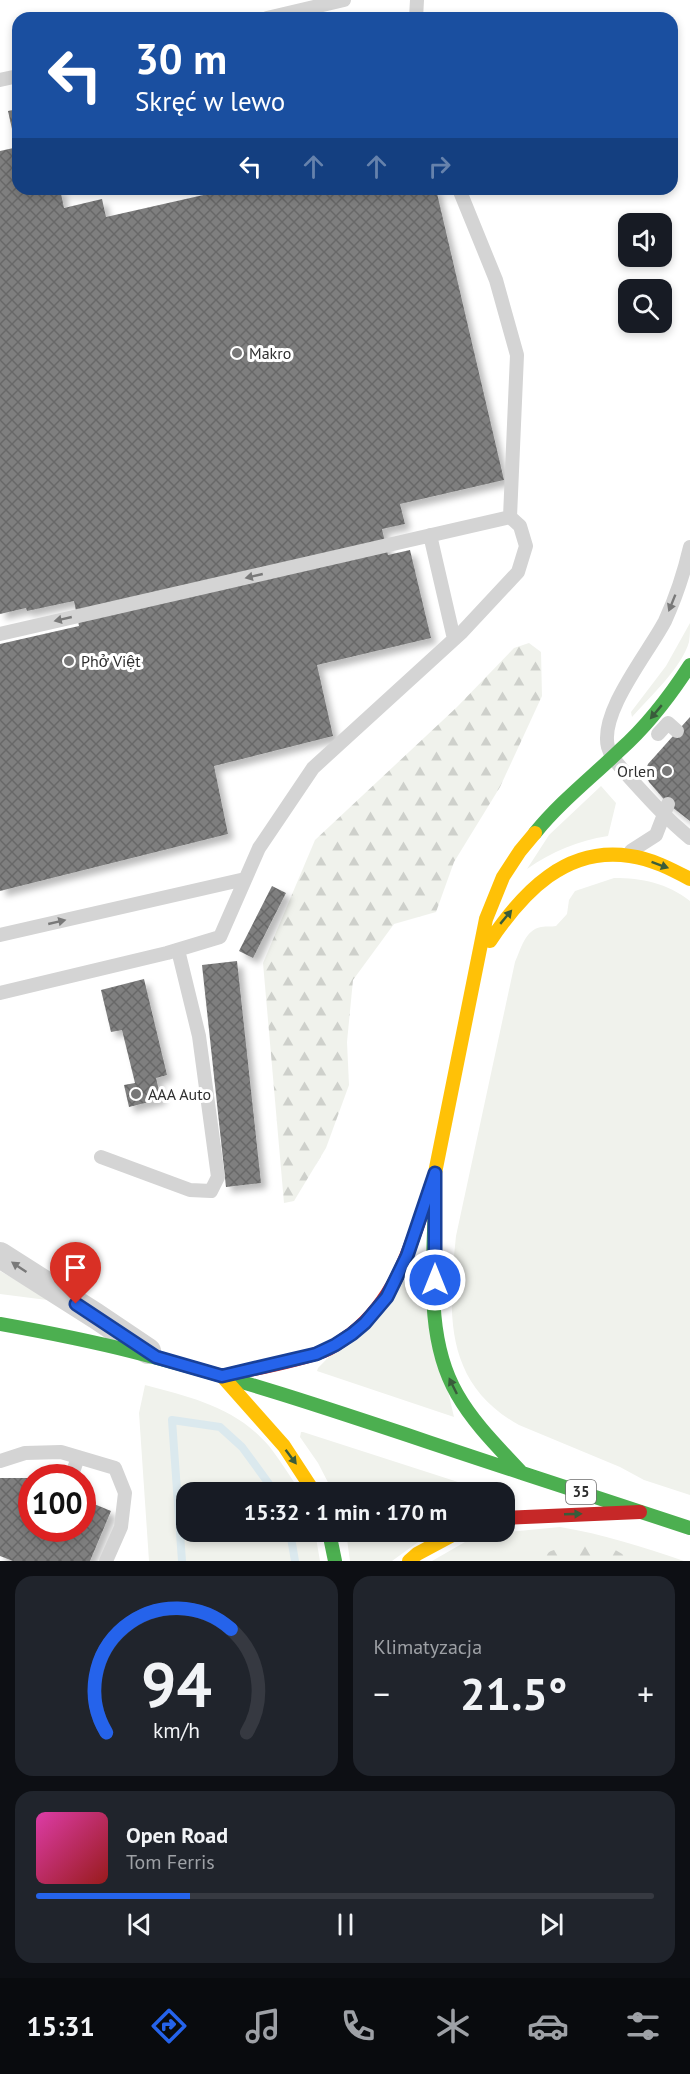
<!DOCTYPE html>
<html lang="pl">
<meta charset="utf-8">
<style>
:root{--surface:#171b24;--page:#20242c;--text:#f1f3f6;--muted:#9ea1a6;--line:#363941;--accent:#2563eb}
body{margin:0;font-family:"PT Sans",sans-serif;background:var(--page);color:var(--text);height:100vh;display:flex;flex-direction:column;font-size:22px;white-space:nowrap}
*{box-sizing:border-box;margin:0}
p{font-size:20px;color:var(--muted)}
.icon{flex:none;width:33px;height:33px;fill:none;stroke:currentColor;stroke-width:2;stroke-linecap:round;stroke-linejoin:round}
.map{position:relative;height:1561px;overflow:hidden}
.sheet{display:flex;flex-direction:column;gap:15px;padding:15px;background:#0d0f14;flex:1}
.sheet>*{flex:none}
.guide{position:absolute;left:12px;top:12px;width:666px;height:183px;border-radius:18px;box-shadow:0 3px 9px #0003;background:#1a4fa0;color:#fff;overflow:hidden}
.fabs{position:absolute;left:618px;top:213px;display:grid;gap:12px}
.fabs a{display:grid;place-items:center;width:54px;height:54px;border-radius:12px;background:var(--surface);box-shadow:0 3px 9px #0003;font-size:30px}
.speed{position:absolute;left:18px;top:1464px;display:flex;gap:12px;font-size:30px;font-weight:700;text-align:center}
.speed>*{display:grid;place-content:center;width:78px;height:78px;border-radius:50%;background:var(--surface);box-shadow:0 3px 9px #0003;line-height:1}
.speed .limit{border:9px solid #d22;background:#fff;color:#111}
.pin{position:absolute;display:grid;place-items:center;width:51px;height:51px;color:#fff;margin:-62px -26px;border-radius:50% 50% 50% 0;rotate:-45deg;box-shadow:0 0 6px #0007}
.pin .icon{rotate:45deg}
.me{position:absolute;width:66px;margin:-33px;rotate:0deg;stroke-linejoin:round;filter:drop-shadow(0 0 4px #0008)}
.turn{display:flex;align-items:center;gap:21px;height:126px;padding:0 24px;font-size:27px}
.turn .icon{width:78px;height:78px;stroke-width:2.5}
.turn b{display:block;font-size:42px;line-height:51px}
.lanes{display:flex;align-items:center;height:57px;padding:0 24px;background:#0003;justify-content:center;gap:30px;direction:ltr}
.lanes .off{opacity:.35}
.big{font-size:45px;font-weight:800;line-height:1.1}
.sheet .tile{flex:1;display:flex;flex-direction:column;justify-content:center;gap:9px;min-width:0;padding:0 21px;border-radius:18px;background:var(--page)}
.sheet .dial{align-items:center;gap:0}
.dial svg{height:156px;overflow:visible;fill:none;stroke:var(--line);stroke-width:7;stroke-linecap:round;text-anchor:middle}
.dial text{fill:var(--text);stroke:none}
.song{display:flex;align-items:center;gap:18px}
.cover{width:72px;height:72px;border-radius:9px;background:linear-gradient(135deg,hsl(320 70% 55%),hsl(0 70% 35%))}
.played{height:6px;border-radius:3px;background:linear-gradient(90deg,var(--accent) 25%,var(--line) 25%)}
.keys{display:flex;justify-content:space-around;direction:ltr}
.heat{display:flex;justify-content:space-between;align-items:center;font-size:33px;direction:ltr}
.sheet .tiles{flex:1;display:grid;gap:15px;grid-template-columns:1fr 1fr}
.tile:last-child{grid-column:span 2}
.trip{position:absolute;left:176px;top:1482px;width:339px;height:60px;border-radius:18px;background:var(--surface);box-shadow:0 3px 9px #0003;font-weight:800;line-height:60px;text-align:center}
.tab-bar{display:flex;height:96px;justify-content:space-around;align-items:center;background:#090b0e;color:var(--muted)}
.tab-bar .icon{width:42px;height:42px}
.tab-bar .active{color:var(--accent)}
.tab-bar b{font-size:27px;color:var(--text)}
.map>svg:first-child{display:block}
</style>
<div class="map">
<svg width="690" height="1561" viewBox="0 0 690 1561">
<defs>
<pattern id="forest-firs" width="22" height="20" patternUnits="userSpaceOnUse" patternTransform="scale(1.5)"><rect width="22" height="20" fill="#f0f2ec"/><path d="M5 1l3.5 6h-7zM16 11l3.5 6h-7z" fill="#ced0cb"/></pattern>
<pattern id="building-cross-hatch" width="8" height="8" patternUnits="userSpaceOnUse" patternTransform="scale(1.5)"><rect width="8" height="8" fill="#7f7f7f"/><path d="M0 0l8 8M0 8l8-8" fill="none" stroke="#686868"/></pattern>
<filter id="shadow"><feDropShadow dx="5.5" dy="5.5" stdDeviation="3" flood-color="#0004"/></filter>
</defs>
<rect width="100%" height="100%" fill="#fff"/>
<path fill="#f0f2ec" d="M 690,623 C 690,629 690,636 689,642 C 682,667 650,697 632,717 L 631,712 L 666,666 Z
M 601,786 L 616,803 L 608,836 C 577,841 553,851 527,869 L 549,835 Z
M 614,878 C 642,878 667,883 690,901 L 690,1495 L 644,1480 L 620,1467 L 519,1425 C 443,1383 448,1312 456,1236 L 515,962 C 521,949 525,930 541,927 C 547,926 551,927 556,926 L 567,914 L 569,900 L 575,891 Z
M 419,1265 L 454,1417 L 317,1371 L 318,1368 Z
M 0,1271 L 47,1298 L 47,1300 L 0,1294 Z
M 145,1385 C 191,1397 237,1408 269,1446 C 281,1461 290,1477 301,1492 L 186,1492 L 186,1532 L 315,1532 L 320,1561 L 149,1561 L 139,1413 Z
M 301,1432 L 303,1432 L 489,1492 L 333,1492 L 318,1463 L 300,1437 Z
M 560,1527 C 603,1534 643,1547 684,1561 L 432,1561 L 465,1542 L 488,1534 Z
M 346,1532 L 432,1532 L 392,1561 L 350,1561 Z"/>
<path fill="url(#forest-firs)" d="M 529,643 L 541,652 L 542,696 L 500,787 L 454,862 L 436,912 L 394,924 L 353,980 L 347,1042 L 349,1085 L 326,1148 L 294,1201 L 284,1203 L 263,963 L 315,840 L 457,707 L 514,648 Z
M 578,1542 C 596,1545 618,1546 630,1561 L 533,1561 L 551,1551 Z"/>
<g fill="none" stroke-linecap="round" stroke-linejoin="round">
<path stroke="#dbe9ee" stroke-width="8" d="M 290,1532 L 295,1561
M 182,1561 L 172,1420 L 220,1427 L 242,1447 L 275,1492"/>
</g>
<path fill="url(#building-cross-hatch)" filter="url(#shadow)" d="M 18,109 L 18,127 L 12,129 L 8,111 Z
M 18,147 L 18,189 L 60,189 L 64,208 L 102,199 L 106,217 L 230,189 L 436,189 L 504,480 L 400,504 L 405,524 L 382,529 L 388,555 L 410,550 L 431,638 L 317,665 L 333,736 L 214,766 L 228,834 L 0,891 L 0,644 L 79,626 L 74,601 L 27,611 L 26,608 L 0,614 L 0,151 Z
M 690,717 L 690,821 L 668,804 L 649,782 L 645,772 L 648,764 Z
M 272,886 L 286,893 L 253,958 L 239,951 Z
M 237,961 L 261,1183 L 226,1187 L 202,965 Z
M 144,979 L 167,1075 L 156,1078 L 161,1099 L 129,1107 L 124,1085 L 135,1083 L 122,1030 L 111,1032 L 101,990 Z
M 0,1478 L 32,1478 L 32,1528 L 82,1528 L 82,1499 L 111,1511 L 90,1561 L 13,1561 L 0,1556 Z"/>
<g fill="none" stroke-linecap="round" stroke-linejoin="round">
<path stroke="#d4d4d4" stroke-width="14" d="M 267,18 L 344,0
M 416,18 L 417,0
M 0,80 L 18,76
M 459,189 L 496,280 L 517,355 L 510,517
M 430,535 L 454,639
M 690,547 C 684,573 676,597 665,621 C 649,652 599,712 608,747 C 611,759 622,768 629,777 C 649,799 667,819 690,838
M 0,634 L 510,517 L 520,526 L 526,546 L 518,572 L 462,632 L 313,768 L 259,848 L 220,937 L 167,953 L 0,993
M 658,734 L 668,723 L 677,731
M 631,851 L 656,835 L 668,804
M 0,935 L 245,879
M 101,1157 L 190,1190 L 211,1191 L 218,1177 L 199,1036 L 178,950
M 0,1461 L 25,1453 L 61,1452 L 115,1468 L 125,1493 L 121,1527 L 106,1561
M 71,1478 L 78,1457"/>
<path stroke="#d4d4d4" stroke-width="26" d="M 0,1255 L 96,1316 L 148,1351"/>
<path stroke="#4caf50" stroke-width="14" d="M 535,833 C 560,802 591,778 620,750 C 648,725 670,696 690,665
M 435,1199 C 434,1262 424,1337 457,1394 C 474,1424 499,1448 522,1473
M 0,1324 C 45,1332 90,1341 134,1352 C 265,1385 393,1431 522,1473
M 522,1473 L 690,1528
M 329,1532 L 335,1561"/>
<path stroke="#ffc107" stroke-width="14" d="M 490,941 C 523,892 566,846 630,856 C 652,859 671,869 690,879
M 429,1192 L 435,1173 L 486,919 L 503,877 L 520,851 L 535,833
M 222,1376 L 284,1446 L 314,1492
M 409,1561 L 417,1554 L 458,1532"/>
<path stroke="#c62828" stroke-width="14" d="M 222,1376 C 256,1368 292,1363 324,1351 C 334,1347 343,1340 351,1334 C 397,1298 411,1245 429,1192
M 504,1518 L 640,1512"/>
</g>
<defs><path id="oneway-solid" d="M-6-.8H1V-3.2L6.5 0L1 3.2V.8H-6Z" transform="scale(1.5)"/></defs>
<g fill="#797979">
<use href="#oneway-solid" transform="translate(254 576) rotate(167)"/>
<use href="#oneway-solid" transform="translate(672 603) rotate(112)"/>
<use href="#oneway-solid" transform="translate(63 619) rotate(167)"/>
<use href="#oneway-solid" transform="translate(57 922) rotate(-13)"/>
<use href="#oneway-solid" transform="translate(19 1267) rotate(-146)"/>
</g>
<g fill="#395c3b">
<use href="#oneway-solid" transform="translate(656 712) rotate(130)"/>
<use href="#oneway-solid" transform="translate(660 865) rotate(20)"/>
<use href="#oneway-solid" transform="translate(506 917) rotate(-50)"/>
<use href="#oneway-solid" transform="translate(453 1386) rotate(-116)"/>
<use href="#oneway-solid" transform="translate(291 1457) rotate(53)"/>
<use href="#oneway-solid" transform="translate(573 1514) rotate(-2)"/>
</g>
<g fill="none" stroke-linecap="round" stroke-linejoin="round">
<g stroke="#184099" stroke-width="15">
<path id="route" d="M 76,1304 L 156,1357 L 222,1376 L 316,1354 L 335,1345 L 352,1334 L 365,1323 L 387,1297 L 407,1256 L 435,1173 L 435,1280"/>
</g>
<use href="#route" stroke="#2563eb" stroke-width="10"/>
</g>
<g fill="#787878" stroke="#fff" stroke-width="2">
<circle cx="237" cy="353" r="6"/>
<circle cx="69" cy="661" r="6"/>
<circle cx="667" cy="771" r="6"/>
<circle cx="136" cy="1094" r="6"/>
</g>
<g text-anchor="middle" stroke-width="6" stroke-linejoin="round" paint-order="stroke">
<rect fill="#fff" stroke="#6d6d6d" stroke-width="1.5" x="566" y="1480" width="30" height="24" rx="4.5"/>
<g font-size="15" font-weight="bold" fill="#2f2f2f">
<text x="581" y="1497">35</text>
</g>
<g font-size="16" fill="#2f2f2f" stroke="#fff" text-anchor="start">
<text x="249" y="359">Makro</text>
<text x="81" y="667">Phở Việt</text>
<text x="655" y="777" text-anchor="end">Orlen</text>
<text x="148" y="1100">AAA Auto</text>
</g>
</g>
</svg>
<div class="fabs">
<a><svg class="icon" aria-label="sound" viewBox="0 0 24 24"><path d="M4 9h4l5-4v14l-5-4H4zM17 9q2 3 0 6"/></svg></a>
<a><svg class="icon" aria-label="search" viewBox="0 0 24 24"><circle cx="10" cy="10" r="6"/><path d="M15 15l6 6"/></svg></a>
</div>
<div class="speed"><div class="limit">100</div></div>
<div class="pin" style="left:76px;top:1304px;background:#d93025"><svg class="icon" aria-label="arrive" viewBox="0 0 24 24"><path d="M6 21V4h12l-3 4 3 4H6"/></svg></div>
<svg class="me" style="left:435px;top:1280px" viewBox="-20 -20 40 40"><circle r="17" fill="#2563eb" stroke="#fff" stroke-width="3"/><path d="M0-11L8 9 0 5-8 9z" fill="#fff"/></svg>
<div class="trip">15:32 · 1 min · 170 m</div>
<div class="guide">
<div class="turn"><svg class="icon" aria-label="left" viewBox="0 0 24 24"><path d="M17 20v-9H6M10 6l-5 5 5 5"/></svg><div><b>30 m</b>Skręć w lewo</div></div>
<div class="lanes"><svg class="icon" aria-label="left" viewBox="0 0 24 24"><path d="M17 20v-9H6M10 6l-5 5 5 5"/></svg><svg class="icon off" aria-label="ahead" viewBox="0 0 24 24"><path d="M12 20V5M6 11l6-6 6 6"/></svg><svg class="icon off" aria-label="ahead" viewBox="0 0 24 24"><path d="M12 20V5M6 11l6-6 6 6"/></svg><svg class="icon off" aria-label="right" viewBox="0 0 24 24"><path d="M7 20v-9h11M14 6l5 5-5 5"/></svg></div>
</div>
</div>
<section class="sheet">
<div class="tiles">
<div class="tile dial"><svg viewBox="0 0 100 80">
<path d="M14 69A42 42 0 1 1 86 69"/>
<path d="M14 69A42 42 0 0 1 78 16" stroke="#2563eb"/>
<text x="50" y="56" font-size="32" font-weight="700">94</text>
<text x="50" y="72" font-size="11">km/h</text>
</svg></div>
<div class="tile"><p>Klimatyzacja</p>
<div class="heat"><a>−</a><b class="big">21.5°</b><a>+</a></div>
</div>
<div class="tile">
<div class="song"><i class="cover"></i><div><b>Open Road</b><p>Tom Ferris</p></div></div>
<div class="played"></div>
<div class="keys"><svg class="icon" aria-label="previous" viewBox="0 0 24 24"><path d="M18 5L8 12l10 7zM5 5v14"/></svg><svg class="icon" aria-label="pause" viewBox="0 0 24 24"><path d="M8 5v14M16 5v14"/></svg><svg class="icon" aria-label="next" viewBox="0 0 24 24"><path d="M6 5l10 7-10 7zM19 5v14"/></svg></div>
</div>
</div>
</section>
<nav class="tab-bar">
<b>15:31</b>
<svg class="icon active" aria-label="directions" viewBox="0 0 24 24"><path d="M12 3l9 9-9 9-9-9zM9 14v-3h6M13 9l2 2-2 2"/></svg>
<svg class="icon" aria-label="music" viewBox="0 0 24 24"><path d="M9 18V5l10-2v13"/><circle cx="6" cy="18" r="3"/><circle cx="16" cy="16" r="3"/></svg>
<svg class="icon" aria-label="phone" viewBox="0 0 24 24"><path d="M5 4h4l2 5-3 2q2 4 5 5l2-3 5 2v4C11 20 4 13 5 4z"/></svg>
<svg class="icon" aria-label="climate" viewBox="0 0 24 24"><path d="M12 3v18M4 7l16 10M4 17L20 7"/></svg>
<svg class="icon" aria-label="car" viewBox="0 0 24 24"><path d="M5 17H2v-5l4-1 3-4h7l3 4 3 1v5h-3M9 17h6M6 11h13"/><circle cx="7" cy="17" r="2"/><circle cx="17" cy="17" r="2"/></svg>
<svg class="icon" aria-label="filters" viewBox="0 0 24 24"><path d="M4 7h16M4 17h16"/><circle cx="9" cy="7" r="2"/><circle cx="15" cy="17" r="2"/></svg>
</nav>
